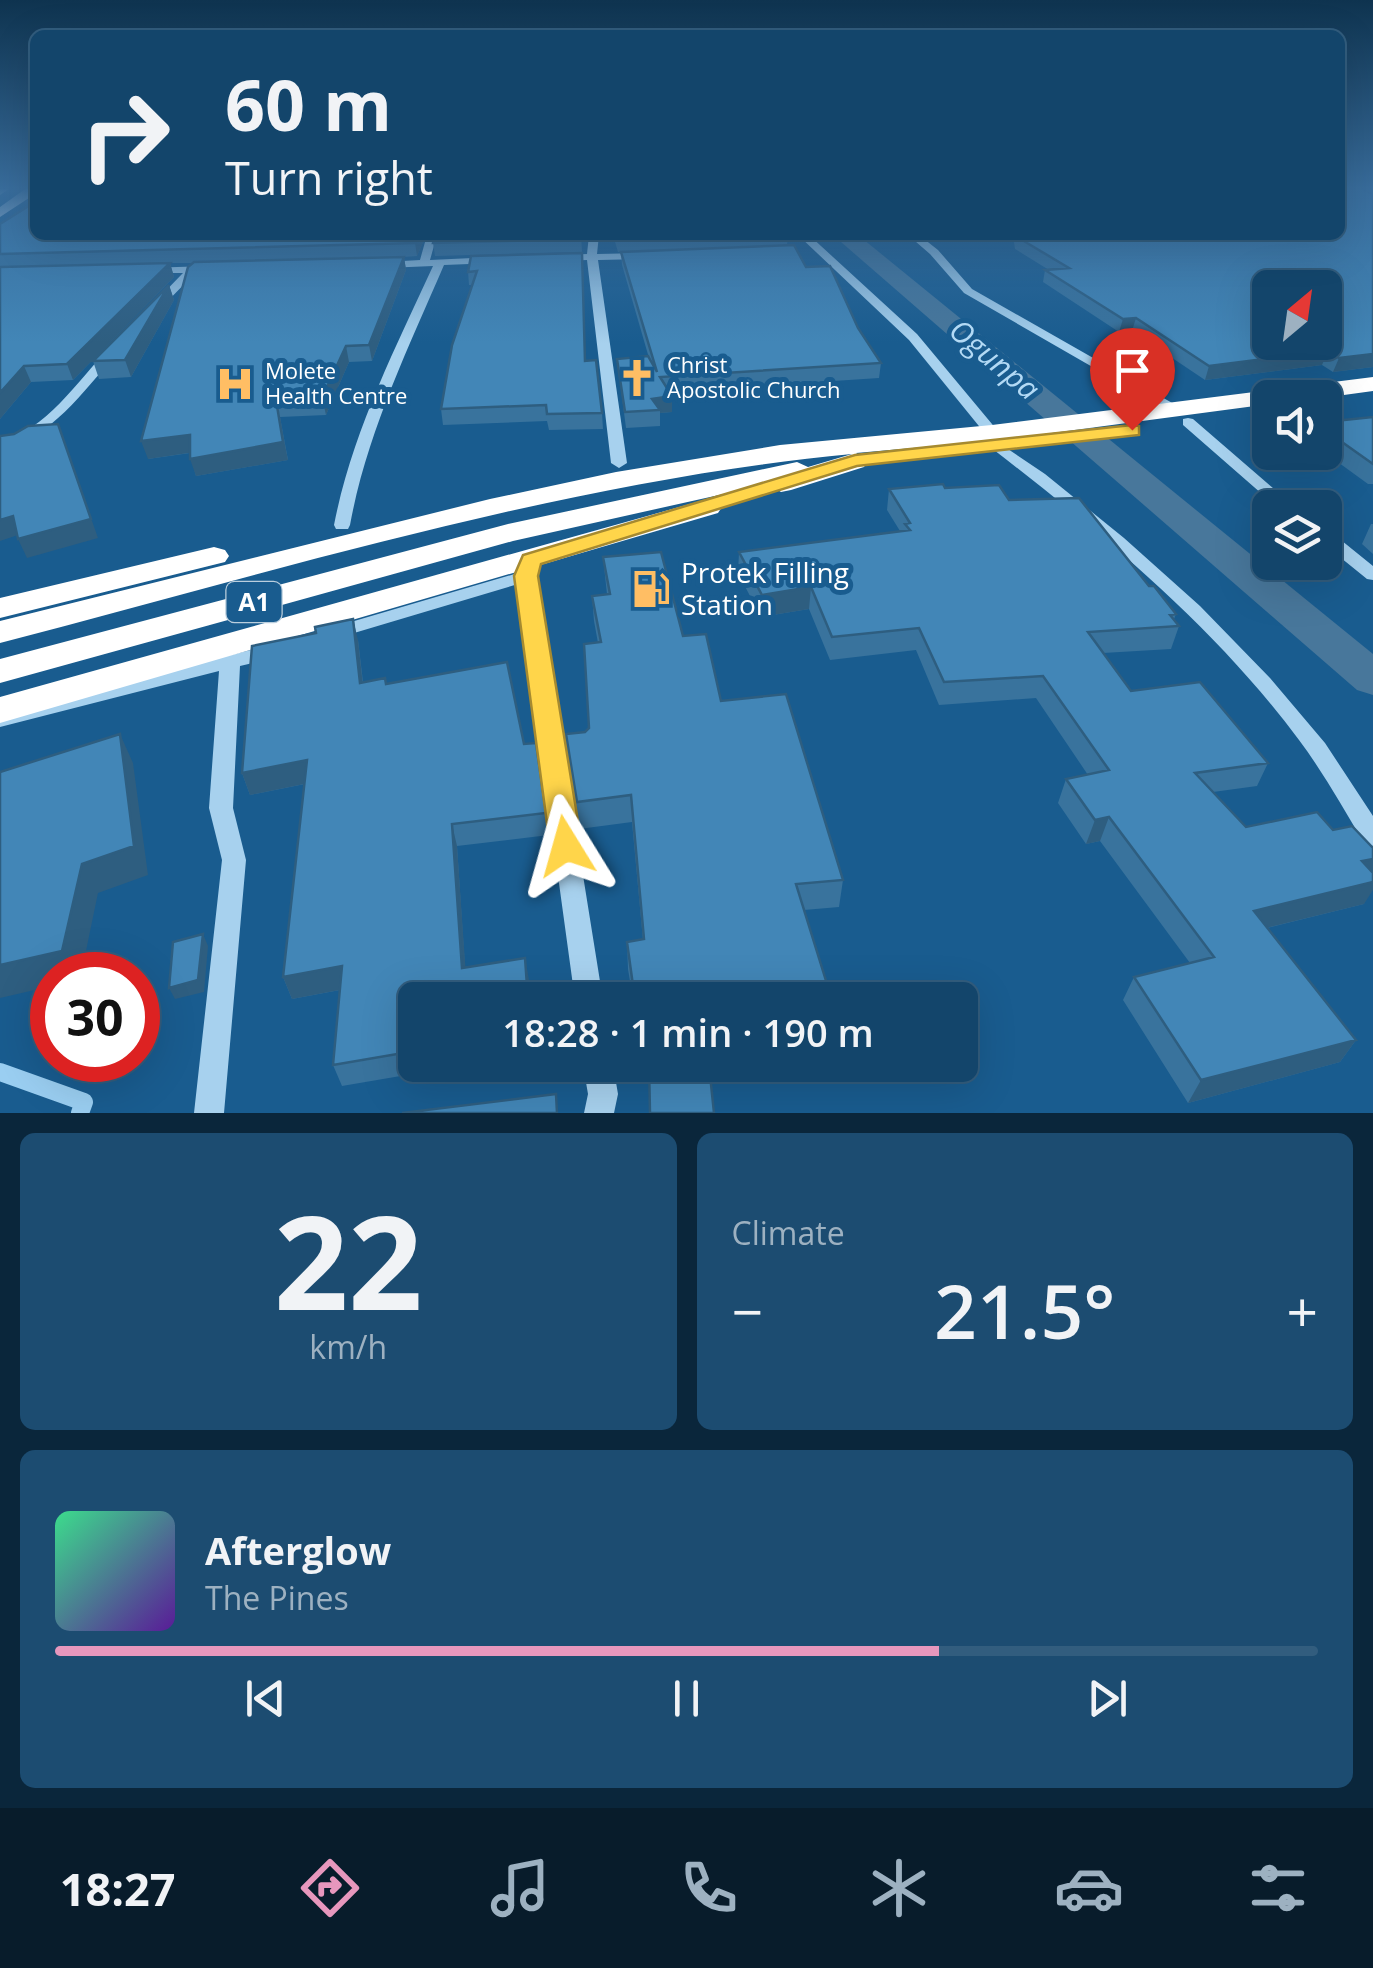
<!DOCTYPE html>
<meta charset="utf-8">
<style>
:root{--surface:#13456b;--page:#1c4c71;--text:#f1f3f6;--muted:#9db1c1;--line:#325d7e;--accent:#e797bd}
body{margin:0;font-family:"Open Sans",sans-serif;background:var(--page);color:var(--text);height:100vh;display:flex;flex-direction:column;font-size:38px;white-space:nowrap}
*{box-sizing:border-box;margin:0}
p{font-size:32px;color:var(--muted)}
.icon{flex:none;width:55px;height:55px;fill:none;stroke:currentColor;stroke-width:2;stroke-linecap:round;stroke-linejoin:round}
.map{position:relative;height:1113px;overflow:hidden}
.drawer{display:flex;flex-direction:column;gap:20px;padding:20px;background:#0a263b;flex:1}
.drawer>*{flex:none}
.top-card{position:absolute;left:30px;top:30px;width:1315px;height:210px;border-radius:15px;box-shadow:0 10px 40px #0002,0 0 0 2px var(--line);background:#13456b;color:var(--text);overflow:hidden}
.needle{width:65px;rotate:29deg}
.controls{position:absolute;left:1252px;top:270px;display:grid;gap:20px}
.controls a{display:grid;place-items:center;width:90px;height:90px;border-radius:15px;background:var(--surface);box-shadow:0 10px 40px #0002,0 0 0 2px var(--line);font-size:50px}
.speed{position:absolute;left:30px;top:952px;display:flex;gap:20px;font-size:50px;font-weight:700;text-align:center}
.speed>*{display:grid;place-content:center;width:130px;height:130px;border-radius:50%;background:var(--surface);box-shadow:0 10px 40px #0002,0 0 0 2px var(--line);line-height:1}
.speed .limit{border:15px solid #d22;background:#fff;color:#111}
.pin{position:absolute;display:grid;place-items:center;width:85px;height:85px;color:#fff;margin:-102px -42px;border-radius:50% 50% 50% 0;rotate:-45deg;box-shadow:0 0 10px #0007}
.pin .icon{rotate:45deg}
.me{position:absolute;width:110px;margin:-55px;rotate:352deg;stroke-linejoin:round;filter:drop-shadow(0 0 8px #0008)}
.turn{display:flex;align-items:center;gap:35px;height:210px;padding:0 30px;font-size:45px}
.turn .icon{width:130px;height:130px;stroke-width:2.5}
.turn b{display:block;font-size:70px;line-height:85px}
.big{font-size:75px;font-weight:600;line-height:1.1}
.drawer .tile{flex:1;display:flex;flex-direction:column;justify-content:center;gap:15px;min-width:0;padding:0 35px;border-radius:15px;background:var(--page)}
.drawer .dial{align-items:center;gap:0}
.dial b{font-size:130px;line-height:1}
.song{display:flex;align-items:center;gap:30px}
.cover{width:120px;height:120px;border-radius:15px;background:linear-gradient(135deg,hsl(150 70% 55%),hsl(270 70% 35%))}
.played{height:10px;border-radius:5px;background:linear-gradient(90deg,var(--accent) 70%,var(--line) 70%)}
.keys{display:flex;justify-content:space-around;direction:ltr}
.heat{display:flex;justify-content:space-between;align-items:center;font-size:55px;direction:ltr}
.drawer .tiles{flex:1;display:grid;gap:20px;grid-template-columns:1fr 1fr}
.tile:last-child{grid-column:span 2}
.trip{position:absolute;left:398px;top:982px;width:580px;height:100px;border-radius:15px;background:var(--surface);box-shadow:0 10px 40px #0002,0 0 0 2px var(--line);font-weight:600;line-height:100px;text-align:center}
.tabs{display:flex;height:160px;justify-content:space-around;align-items:center;background:#081c2b;color:var(--muted)}
.tabs .icon{width:70px;height:70px}
.tabs .on{color:var(--accent)}
.tabs b{font-size:45px;color:var(--text)}
.map>svg:first-child{display:block}
</style>
<div class="map">
<svg width="1373" height="1113" viewBox="0 0 1373 1113">
<rect width="100%" height="100%" fill="#195c8f"/>
<g fill="none" stroke-linecap="round" stroke-linejoin="round">
<path stroke="#9acef1" stroke-width="18" d="M 0,1072 L 84,1102 L 80,1113"/>
<path fill="#48779b" fill-rule="evenodd" d="M 833,235 L 858,235 L 1373,654 L 1373,695 L 1357,690 Z"/>
<path fill="#a7d1ee" fill-rule="evenodd" d="M 427,235 L 437,235 L 430,260 L 494,257 L 499,260 L 494,263 L 444,265 C 407,351 367,433 350,525 L 348,529 L 336,529 L 334,525 C 352,433 394,351 433,266 L 385,268 L 380,265 L 385,262 L 420,260 Z
M 589,235 L 599,235 L 597,254 L 644,253 L 649,256 L 644,259 L 598,260 L 627,463 L 619,468 L 611,463 L 587,260 L 560,261 L 555,258 L 560,255 L 587,254 Z
M 798,235 L 809,235 L 917,334 L 997,430 L 997,436 L 987,436 L 909,340 Z
M 908,235 L 919,235 L 938,250 L 972,289 L 1181,408 L 1179,411 L 1169,411 L 964,293 L 930,254 Z
M 209,266 L 214,269 L 213,271 L 196,272 L 159,310 L 151,310 L 151,306 L 183,273 L 150,273 L 145,270 L 146,268 Z
M 112,348 L 118,352 L 116,355 C 82,392 52,438 0,450 L 0,442 C 45,431 78,381 108,349 Z
M 1188,418 L 1193,419 L 1296,508 L 1278,508 L 1183,425 L 1183,419 Z
M 999,443 L 1045,474 L 1124,538 L 1200,606 L 1270,678 L 1325,743 L 1373,816 L 1373,846 L 1364,843 C 1343,808 1323,772 1299,740 C 1215,627 1104,535 994,450 L 992,447 Z
M 1325,531 L 1331,532 L 1373,566 L 1373,580 L 1367,579 L 1325,545 Z
M 529,560 L 538,565 L 535,576 L 603,1000 L 575,1000 L 518,584 L 334,639 L 324,633 L 327,629 L 518,573 L 523,561 Z
M 271,645 L 278,647 L 281,652 L 278,657 L 240,666 L 233,808 L 246,860 L 224,1113 L 194,1113 L 222,860 L 209,808 L 219,671 L 0,727 L 0,711 Z
M 583,1065 L 613,1065 L 618,1094 L 614,1113 L 584,1113 L 588,1094 Z"/>
<path fill="#eef7ff" fill-rule="evenodd" d="M 0,187 L 12,187 L 0,195 Z
M 28,187 L 35,187 L 35,194 L 0,217 L 0,207 Z"/>
<path fill="#fff" fill-rule="evenodd" d="M 1373,377 L 1373,391 L 1322,398 L 1270,398 L 1270,404 L 992,441 L 856,453 L 868,461 L 864,467 L 791,490 L 781,492 L 768,484 L 513,541 L 0,683 L 0,659 L 508,524 L 797,462 L 808,467 L 852,454 C 562,482 281,570 0,643 L 0,621 L 490,499 L 616,472 L 780,445 L 992,425 Z
M 708,499 L 718,501 L 722,507 L 718,513 L 0,723 L 0,697 Z
M 214,547 L 225,550 L 229,556 L 225,562 L 0,618 L 0,598 Z"/>
</g>
<path fill="#39739d" d="M 1360,187 L 1373,187 L 1373,367 L 1333,372 L 1322,365 L 1205,380 L 1132,331 L 1119,332 L 1043,282 L 1045,270 L 1049,270 L 1015,249 L 1013,235 L 1340,235 L 1370,193 Z
M 0,224 L 35,235 L 426,235 L 417,256 L 404,257 L 406,270 L 372,361 L 349,362 L 326,415 L 280,417 L 288,460 L 196,476 L 190,453 L 148,459 L 193,263 L 170,263 L 174,277 L 73,380 L 31,382 L 0,419 Z
M 581,235 L 582,252 L 435,256 L 433,243 Z
M 613,235 L 788,235 L 787,245 L 858,328 L 881,363 L 879,378 L 669,392 L 672,412 L 660,413 L 660,426 L 626,428 L 617,359 L 649,358 L 622,265 L 621,252 L 666,250 L 618,252 Z
M 471,256 L 586,361 L 602,413 L 603,429 L 549,430 L 547,421 L 443,425 L 441,409 L 473,285 L 469,285 L 468,272 Z
M 169,285 L 174,300 L 131,377 L 99,379 L 93,361 Z
M 1373,417 L 1373,484 L 1368,484 L 1324,452 L 1325,422 Z
M 945,488 L 1009,500 L 1149,586 L 1176,614 L 1174,619 L 1179,626 L 1171,649 L 1103,653 L 1131,691 L 1268,763 L 1257,786 L 1213,792 L 1246,827 L 1372,872 L 1364,904 L 1267,928 L 1356,1040 L 1340,1062 L 1188,1103 L 1123,1000 L 1134,977 L 1190,963 L 1100,841 L 1086,844 L 1058,803 L 1066,779 L 1088,775 L 1036,698 L 939,705 L 916,650 L 830,660 L 809,609 L 761,617 L 738,573 L 739,552 L 900,531 L 887,510 L 889,489 Z
M 1371,524 L 1373,524 L 1373,554 L 1362,544 Z
M 603,557 L 683,636 L 721,701 L 843,880 L 839,907 L 804,910 L 832,1000 L 633,1000 L 628,969 L 627,942 L 643,940 L 632,822 L 579,829 L 566,734 L 585,732 L 589,728 L 598,643 L 594,621 L 592,596 L 607,594 Z
M 358,640 L 363,682 L 387,683 L 524,744 L 536,743 L 549,835 L 457,846 L 465,967 L 525,958 L 530,1000 L 415,1000 L 415,1065 L 465,1065 L 342,1086 L 333,1065 L 340,990 L 292,999 L 283,977 L 305,784 L 250,795 L 242,773 Z
M 642,1065 L 735,1065 L 645,1081 Z"/>
<path fill="#2e5e80" d="M 418,235 L 426,235 L 417,256 L 415,243 Z
M 404,257 L 406,270 L 372,361 L 369,345 Z
M 170,263 L 174,277 L 73,380 L 67,364 Z
M 169,285 L 174,300 L 131,377 L 125,360 Z
M 1136,318 L 1132,331 L 1119,332 L 1123,319 Z
M 346,346 L 349,362 L 326,415 L 322,398 Z
M 1328,351 L 1322,365 L 1205,380 L 1209,366 Z
M 1373,354 L 1373,367 L 1333,372 L 1339,358 Z
M 24,366 L 31,382 L 0,419 L 0,393 Z
M 672,396 L 672,412 L 660,413 L 660,410 L 652,399 Z
M 276,400 L 288,460 L 196,476 L 190,459 Z
M 58,424 L 98,538 L 27,558 L 18,539 Z
M 190,435 L 195,452 L 148,459 L 141,441 Z
M 13,516 L 21,534 L 0,541 L 0,520 Z
M 811,587 L 809,609 L 761,617 L 762,595 Z
M 353,619 L 358,640 L 365,704 L 360,683 Z
M 120,734 L 133,763 L 148,875 L 98,893 L 81,975 L 52,975 L 52,986 L 0,998 L 0,965 L 82,864 Z
M 307,760 L 314,782 L 250,795 L 242,773 Z
M 1109,817 L 1100,841 L 1086,844 L 1095,820 Z
M 452,824 L 457,846 L 467,990 L 462,968 Z
M 1373,859 L 1373,871 L 1367,881 L 1362,861 Z
M 1373,882 L 1373,890 L 1364,904 L 1241,934 L 1254,911 Z
M 203,934 L 208,946 L 204,992 L 175,999 L 169,988 Z
M 525,958 L 529,980 L 530,1000 L 528,1000 Z
M 342,966 L 350,988 L 292,999 L 283,977 Z
M 1356,1040 L 1340,1062 L 1188,1103 L 1201,1080 Z"/>
<path fill="#4286b7" stroke="#2e5e80" stroke-width="2.5" fill-rule="evenodd" d="M 1340,187 L 1358,187 L 1373,194 L 1373,354 L 1339,358 L 1328,351 L 1209,366 L 1136,318 L 1123,319 L 1045,270 L 1069,268 L 1017,237 L 1017,235 L 1340,235 ZM 1270,288 L 1325,288 L 1325,342 L 1270,342 Z
M 35,202 L 35,235 L 418,235 L 415,243 L 0,254 L 0,224 Z
M 435,235 L 581,235 L 581,239 L 433,243 Z
M 616,235 L 776,235 L 618,239 Z
M 794,245 L 806,267 L 830,266 L 858,328 L 881,363 L 660,377 L 672,396 L 652,399 L 660,410 L 625,412 L 617,359 L 648,356 L 657,372 L 621,252 Z
M 582,253 L 585,361 L 596,360 L 602,413 L 547,414 L 546,405 L 441,409 L 452,345 L 477,271 L 468,272 L 471,256 Z
M 404,257 L 369,345 L 346,346 L 322,398 L 276,400 L 283,442 L 190,459 L 190,435 L 141,441 L 188,267 L 194,262 Z
M 170,263 L 67,364 L 24,366 L 0,393 L 0,267 Z
M 169,285 L 125,360 L 93,361 Z
M 1373,417 L 1373,464 L 1325,430 L 1325,422 Z
M 58,424 L 91,519 L 18,539 L 13,516 L 0,520 L 0,436 L 14,434 L 28,426 Z
M 943,484 L 945,488 L 999,485 L 1009,500 L 1079,498 L 1149,586 L 1154,586 L 1176,614 L 1170,615 L 1179,626 L 1088,632 L 1131,691 L 1200,682 L 1268,763 L 1195,773 L 1246,827 L 1317,812 L 1333,830 L 1352,826 L 1373,848 L 1373,859 L 1362,861 L 1373,873 L 1373,882 L 1254,911 L 1356,1040 L 1201,1080 L 1134,977 L 1214,957 L 1109,817 L 1095,820 L 1066,779 L 1109,770 L 1043,676 L 944,682 L 919,628 L 832,637 L 811,587 L 762,595 L 739,552 L 910,530 L 905,524 L 910,523 L 889,489 Z
M 661,552 L 683,636 L 706,634 L 721,701 L 786,694 L 843,880 L 796,884 L 832,1000 L 635,1000 L 627,942 L 644,939 L 631,795 L 577,802 L 566,734 L 585,732 L 589,728 L 584,644 L 601,642 L 592,596 L 610,594 L 603,557 Z
M 353,619 L 360,683 L 385,678 L 386,684 L 507,662 L 524,744 L 536,743 L 546,813 L 452,824 L 462,968 L 525,958 L 528,1000 L 415,1000 L 415,1051 L 333,1065 L 342,966 L 283,977 L 307,760 L 242,773 L 252,646 L 316,633 L 315,627 Z
M 120,734 L 134,846 L 82,864 L 62,951 L 0,965 L 0,772 Z
M 203,934 L 198,980 L 169,988 L 173,942 Z
M 649,1065 L 709,1065 L 714,1113 L 650,1113 Z
M 556,1094 L 557,1113 L 402,1113 Z"/>
<linearGradient id="sky" x2="0" y2="1"><stop stop-color="#0e334f"/><stop offset="0.55" stop-color="#386c9b"/><stop offset="1" stop-color="#386c9b" stop-opacity="0"/></linearGradient>
<rect width="1373" height="343" fill="url(#sky)"/>
<path fill="#ffd54a" stroke="#a68a30" stroke-width="2.5" d="M 1132,425 L 1139,426 L 1139,435 L 857,466 L 541,564 L 538,576 L 582,846 L 577,855 L 566,859 L 555,855 L 550,846 L 514,576 L 523,555 L 855,455 Z"/>
<defs>
<g id="church-bare" transform="scale(3)"><path d="M-1.2-6h2.4v3.5h3.3v2.4h-3.3V6h-2.4V-.1h-3.3v-2.4h3.3Z" fill="#ffbe64" stroke="#195c8f" stroke-width="2.5" paint-order="stroke"/></g>
<g id="hospital-bare" transform="scale(3)"><path d="M-5-5h3v3.5h4V-5h3V5h-3V1.5h-4V5h-3Z" fill="#ffbe64" stroke="#195c8f" stroke-width="2.5" paint-order="stroke"/></g>
<g id="fuel-bare" transform="scale(3)"><path d="M-5.5-6h7V0h2V4h1.3V-2.5L3-4.5l.8-.8L6-3V5H2.5V1h-1V6h-7ZM-4.2-4.7v3.2H.2V-4.7Z" fill="#ffbe64" stroke="#195c8f" stroke-width="2.5" paint-order="stroke"/></g>
</defs>
<g fill-rule="evenodd">
<use href="#church-bare" x="637" y="378"/>
<use href="#hospital-bare" x="235" y="384"/>
<use href="#fuel-bare" x="651" y="589"/>
</g>
<g text-anchor="middle" stroke-width="10" stroke-linejoin="round" paint-order="stroke">
<g font-size="22" fill="#fff" stroke="#195c8f" text-anchor="start">
<text x="667" y="373">Christ<tspan x="667" dy="25">Apostolic Church</tspan></text>
<text x="265" y="379">Molete<tspan x="265" dy="25">Health Centre</tspan></text>
</g>
<rect fill="#195c8f" stroke="#bacedd" stroke-width="2.5" x="226.5" y="582" width="55" height="40" rx="8"/>
<g font-size="25" font-weight="bold" fill="#fff">
<text x="254" y="611">A1</text>
</g>
<g font-size="28" fill="#fff" stroke="#195c8f" text-anchor="start">
<text x="681" y="583">Protek Filling<tspan x="681" dy="32">Station</tspan></text>
</g>
<g font-size="30" font-style="italic" fill="#b3daf5" stroke="#195c8f">
<text transform="translate(994 360) rotate(40)" y="10">Ogunpa</text>
</g>
</g>
</svg>
<div class="controls">
<a><svg class="needle" viewBox="-14 -14 28 28"><path d="M0-13l5 13h-10z" fill="#e53935"/><path d="M0 13l5-13h-10z" fill="#9db1c1"/></svg></a>
<a><svg class="icon" aria-label="sound" viewBox="0 0 24 24"><path d="M4 9h4l5-4v14l-5-4H4zM17 9q2 3 0 6"/></svg></a>
<a><svg class="icon" aria-label="layers" viewBox="0 0 24 24"><path d="M12 4l9 5-9 5-9-5zM3 14l9 5 9-5"/></svg></a>
</div>
<div class="speed"><div class="limit">30</div></div>
<div class="pin" style="left:1132px;top:430px;background:#d93025"><svg class="icon" aria-label="arrive" viewBox="0 0 24 24"><path d="M6 21V4h12l-3 4 3 4H6"/></svg></div>
<svg class="me" style="left:566px;top:846px" viewBox="-20 -20 40 40"><path d="M0-17L14 15 0 8-14 15z" fill="#ffd54a" stroke="#fff" stroke-width="4"/></svg>
<div class="trip">18:28 · 1 min · 190 m</div>
<div class="top-card">
<div class="turn"><svg class="icon" aria-label="right" viewBox="0 0 24 24"><path d="M7 20v-9h11M14 6l5 5-5 5"/></svg><div><b>60 m</b>Turn right</div></div>
</div>
</div>
<section class="drawer">
<div class="tiles">
<div class="tile dial"><b>22</b><p>km/h</p></div>
<div class="tile"><p>Climate</p>
<div class="heat"><a>−</a><b class="big">21.5°</b><a>+</a></div>
</div>
<div class="tile">
<div class="song"><i class="cover"></i><div><b>Afterglow</b><p>The Pines</p></div></div>
<div class="played"></div>
<div class="keys"><svg class="icon" aria-label="previous" viewBox="0 0 24 24"><path d="M18 5L8 12l10 7zM5 5v14"/></svg><svg class="icon" aria-label="pause" viewBox="0 0 24 24"><path d="M8 5v14M16 5v14"/></svg><svg class="icon" aria-label="next" viewBox="0 0 24 24"><path d="M6 5l10 7-10 7zM19 5v14"/></svg></div>
</div>
</div>
</section>
<nav class="tabs">
<b>18:27</b>
<svg class="icon on" aria-label="directions" viewBox="0 0 24 24"><path d="M12 3l9 9-9 9-9-9zM9 14v-3h6M13 9l2 2-2 2"/></svg>
<svg class="icon" aria-label="music" viewBox="0 0 24 24"><path d="M9 18V5l10-2v13"/><circle cx="6" cy="18" r="3"/><circle cx="16" cy="16" r="3"/></svg>
<svg class="icon" aria-label="phone" viewBox="0 0 24 24"><path d="M5 4h4l2 5-3 2q2 4 5 5l2-3 5 2v4C11 20 4 13 5 4z"/></svg>
<svg class="icon" aria-label="climate" viewBox="0 0 24 24"><path d="M12 3v18M4 7l16 10M4 17L20 7"/></svg>
<svg class="icon" aria-label="car" viewBox="0 0 24 24"><path d="M5 17H2v-5l4-1 3-4h7l3 4 3 1v5h-3M9 17h6M6 11h13"/><circle cx="7" cy="17" r="2"/><circle cx="17" cy="17" r="2"/></svg>
<svg class="icon" aria-label="filters" viewBox="0 0 24 24"><path d="M4 7h16M4 17h16"/><circle cx="9" cy="7" r="2"/><circle cx="15" cy="17" r="2"/></svg>
</nav>
